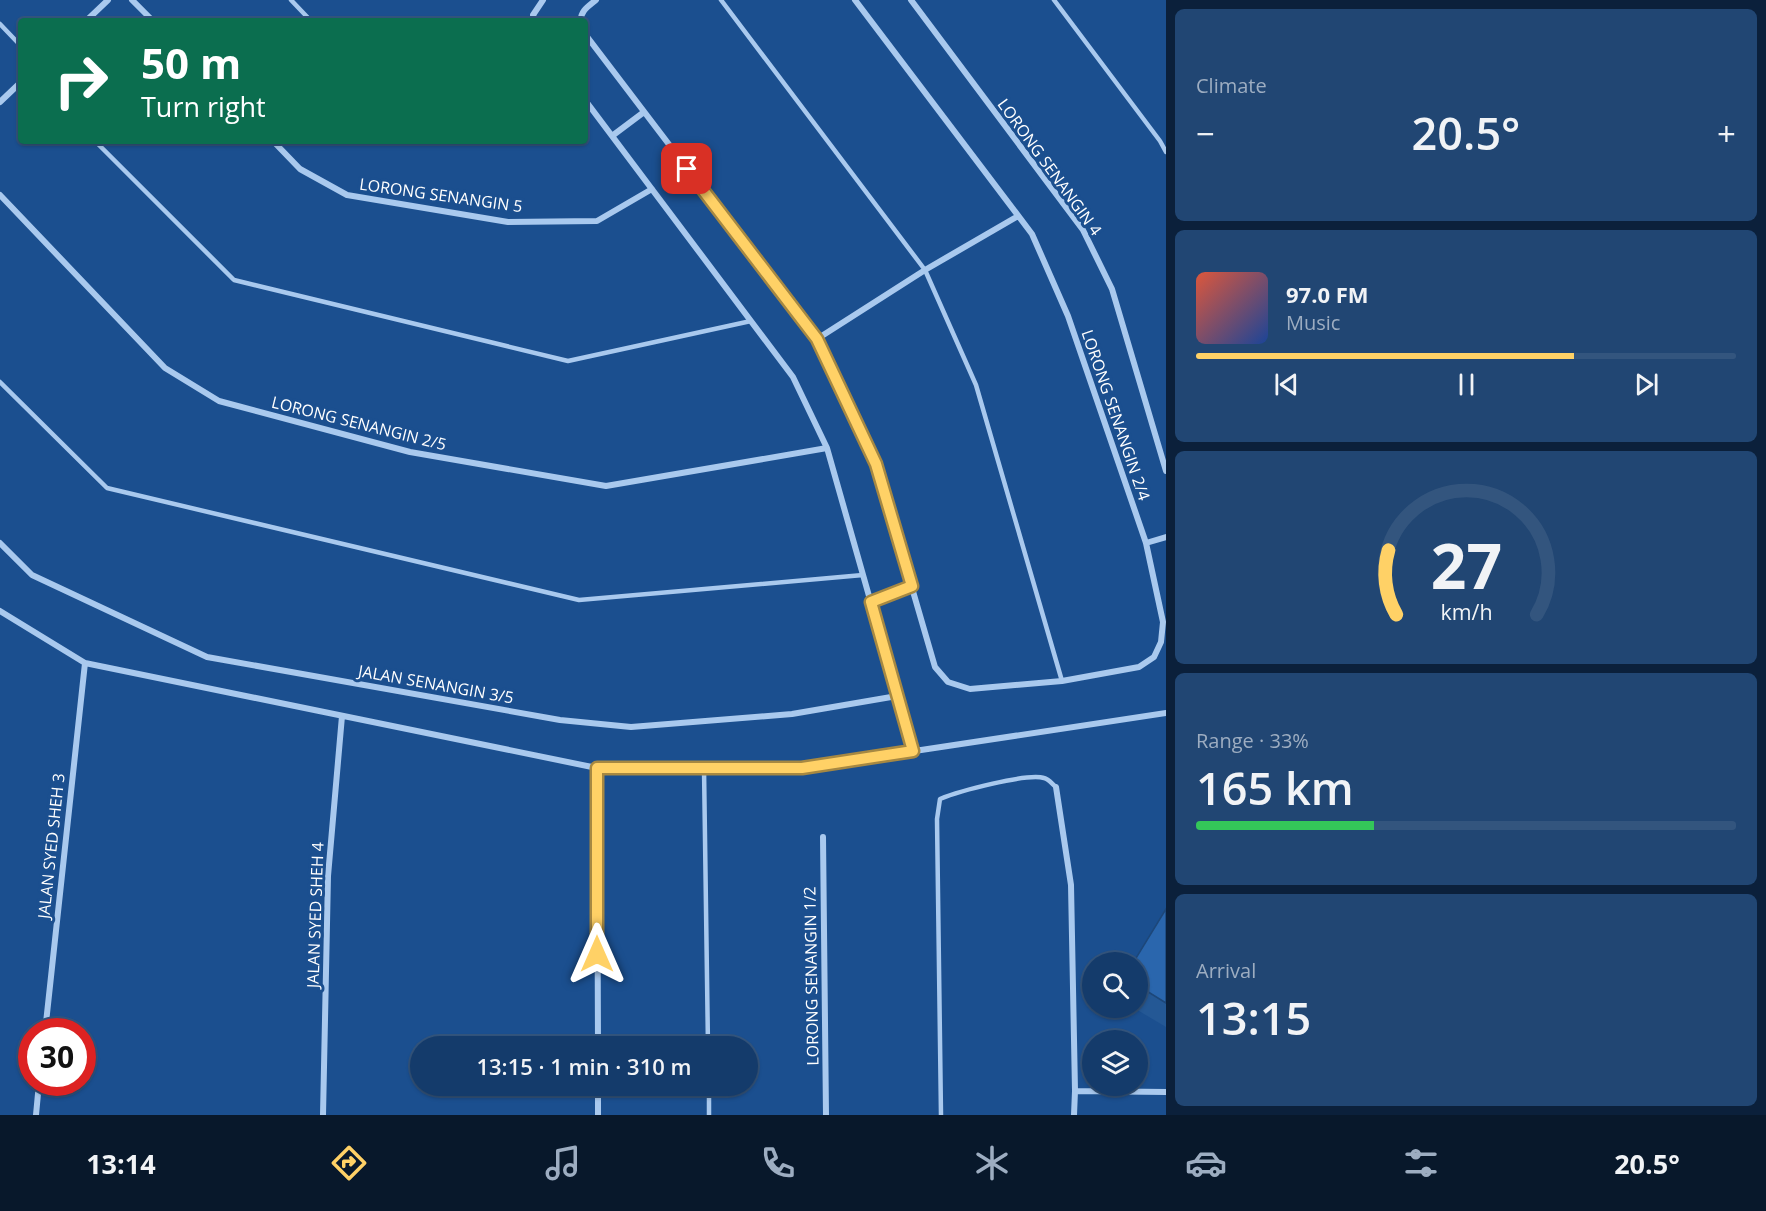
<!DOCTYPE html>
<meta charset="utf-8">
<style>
:root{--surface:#143b6b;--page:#214673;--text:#f1f3f6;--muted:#9dadc1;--line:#33557e;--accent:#ffd166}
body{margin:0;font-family:"Open Sans",sans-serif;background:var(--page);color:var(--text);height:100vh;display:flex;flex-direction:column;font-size:22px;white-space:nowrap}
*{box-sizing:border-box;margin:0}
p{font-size:20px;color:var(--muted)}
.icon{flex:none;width:33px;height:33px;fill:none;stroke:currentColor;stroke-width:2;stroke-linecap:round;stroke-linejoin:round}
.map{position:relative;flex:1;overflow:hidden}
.side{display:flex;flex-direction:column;gap:9px;padding:9px;background:#0b203b;width:600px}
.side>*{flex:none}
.top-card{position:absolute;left:18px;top:18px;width:570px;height:126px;border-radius:6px;box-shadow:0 2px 4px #0004,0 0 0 2px var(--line);background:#0b6e4f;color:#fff;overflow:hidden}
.buttons{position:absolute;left:1082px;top:952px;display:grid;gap:12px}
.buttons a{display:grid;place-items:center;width:66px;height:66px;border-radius:50%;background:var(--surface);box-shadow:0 2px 4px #0004,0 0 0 2px var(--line);font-size:30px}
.speed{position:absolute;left:18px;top:1018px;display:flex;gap:12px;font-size:30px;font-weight:700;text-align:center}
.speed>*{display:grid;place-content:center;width:78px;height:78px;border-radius:50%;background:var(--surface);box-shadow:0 2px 4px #0004,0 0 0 2px var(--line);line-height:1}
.speed .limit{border:9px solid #d22;background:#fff;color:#111}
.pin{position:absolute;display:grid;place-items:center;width:51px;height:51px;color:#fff;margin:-26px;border-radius:12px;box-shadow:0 3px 9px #0006}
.me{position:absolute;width:66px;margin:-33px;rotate:0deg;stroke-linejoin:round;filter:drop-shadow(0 0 4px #0008)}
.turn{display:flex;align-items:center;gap:21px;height:126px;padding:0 24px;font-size:27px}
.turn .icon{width:78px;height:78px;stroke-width:2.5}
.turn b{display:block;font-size:42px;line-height:51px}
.big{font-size:45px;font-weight:600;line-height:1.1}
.side .widget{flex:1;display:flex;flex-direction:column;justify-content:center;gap:9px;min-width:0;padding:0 21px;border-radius:9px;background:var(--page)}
.side .dial{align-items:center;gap:0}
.dial svg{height:156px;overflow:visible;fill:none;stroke:var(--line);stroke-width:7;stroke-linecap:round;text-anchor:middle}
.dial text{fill:var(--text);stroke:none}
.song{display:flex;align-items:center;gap:18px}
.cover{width:72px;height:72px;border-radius:9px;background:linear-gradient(135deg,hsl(10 70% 55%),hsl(220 70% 35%))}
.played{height:6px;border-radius:3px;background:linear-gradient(90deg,var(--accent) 70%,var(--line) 70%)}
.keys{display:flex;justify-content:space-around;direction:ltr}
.heat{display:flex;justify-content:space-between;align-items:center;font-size:33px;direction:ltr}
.charge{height:9px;border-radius:4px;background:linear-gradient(90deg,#34c759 33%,var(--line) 0)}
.trip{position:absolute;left:410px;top:1036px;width:348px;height:60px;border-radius:30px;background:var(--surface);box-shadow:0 2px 4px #0004,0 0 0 2px var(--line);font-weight:600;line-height:60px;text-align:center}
.tabs{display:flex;height:96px;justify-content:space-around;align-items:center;background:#08182b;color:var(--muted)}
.tabs .icon{width:42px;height:42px}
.tabs .selected{color:var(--accent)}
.tabs b{font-size:27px;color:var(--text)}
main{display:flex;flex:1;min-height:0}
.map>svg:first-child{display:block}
</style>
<main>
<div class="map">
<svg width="1166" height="1115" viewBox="0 0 1166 1115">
<rect width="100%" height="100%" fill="#1b4f8f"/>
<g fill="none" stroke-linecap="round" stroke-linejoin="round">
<path stroke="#a9c9ee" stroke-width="4.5" d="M 291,0 L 311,21
M 721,0 L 925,270 L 976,385 L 1062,681
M 1054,0 L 1160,141 L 1166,152
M 0,24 L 21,46
M 95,141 L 234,280 L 568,361 L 751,321
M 0,382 L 107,488 L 579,600 L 863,575
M 704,768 L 708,1047
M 709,1086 L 709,1115
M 941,1115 L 937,819 L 940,799 C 959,791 1027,773 1044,778 C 1049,779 1052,784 1056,787"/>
<path stroke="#a9c9ee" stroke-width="6" d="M 132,0 L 153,21
M 911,0 L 1083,230 L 1112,289 L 1166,471
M 86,21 L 108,0
M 535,21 L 533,15 L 543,0
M 581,21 C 580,11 589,6 596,0
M 585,34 L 817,339 L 876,464 L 935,667 L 948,682 L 970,689 L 1062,681 L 1139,667 L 1154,657 L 1161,642 L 1163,622 L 1146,543 L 1068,316 L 1032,234 L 855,0
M 585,100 L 793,377 L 827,448 L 913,751
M 0,102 L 21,82
M 612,136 L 644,112
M 273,141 L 300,169 L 347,195 L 508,222 L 597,221 L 652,189
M 0,195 L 165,368 L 219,401 L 410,452 L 606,486 L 827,448
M 817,339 L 925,270 L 1018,216
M 0,543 L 32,575 L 207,657 L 560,720 L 631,727 L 792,714 L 897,696
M 1146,543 L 1166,537
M 871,601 L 912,586
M 0,611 L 85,663 L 597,768 L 802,768 L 1166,713
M 597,768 L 598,1047
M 1056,787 L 1071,885 L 1075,1091 L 1074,1115
M 823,837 L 826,1115
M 45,1032 L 85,663
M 598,1086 L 598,1115
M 1075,1091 L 1166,1092
M 36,1115 L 39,1083
M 323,1115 L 328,876 L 342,716"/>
</g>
<path fill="#245895" d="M 1166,909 L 1166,1027 L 1134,1008 L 1137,1008 L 1137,963 Z"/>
<path fill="#2a66ad" stroke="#1d4779" stroke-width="1.5" d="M 1166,909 L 1166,1003 L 1137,985 L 1137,963 L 1133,963 Z"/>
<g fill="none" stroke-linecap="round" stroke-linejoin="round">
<g stroke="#a68842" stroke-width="15">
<path id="route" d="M 597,954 L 597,768 L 802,768 L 913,751 L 871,602 L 912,586 L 876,464 L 817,339 L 687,169"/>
</g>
<use href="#route" stroke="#ffd166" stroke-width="10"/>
</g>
<g text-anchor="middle" stroke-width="6" stroke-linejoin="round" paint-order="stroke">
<g font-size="16" fill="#fff" stroke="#1b4f8f">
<text transform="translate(1050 167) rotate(54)" y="6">LORONG SENANGIN 4</text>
<text transform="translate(441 195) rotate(8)" y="6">LORONG SENANGIN 5</text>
<text transform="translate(1116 415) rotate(71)" y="6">LORONG SENANGIN 2/4</text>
<text transform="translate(359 423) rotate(14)" y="6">LORONG SENANGIN 2/5</text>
<text transform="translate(436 684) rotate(10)" y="6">JALAN SENANGIN 3/5</text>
<text transform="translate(51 846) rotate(-84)" y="6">JALAN SYED SHEH 3</text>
<text transform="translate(315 915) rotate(-88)" y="6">JALAN SYED SHEH 4</text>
<text transform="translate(811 976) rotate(-91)" y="6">LORONG SENANGIN 1/2</text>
</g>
</g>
</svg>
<div class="buttons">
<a><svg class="icon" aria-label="search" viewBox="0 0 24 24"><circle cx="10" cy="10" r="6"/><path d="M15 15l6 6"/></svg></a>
<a><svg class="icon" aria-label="layers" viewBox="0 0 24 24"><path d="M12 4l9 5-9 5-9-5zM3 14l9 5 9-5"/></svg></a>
</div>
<div class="speed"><div class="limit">30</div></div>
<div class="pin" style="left:687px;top:169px;background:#d93025"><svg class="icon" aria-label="arrive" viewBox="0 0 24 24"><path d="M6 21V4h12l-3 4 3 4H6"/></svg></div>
<svg class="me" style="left:597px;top:954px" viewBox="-20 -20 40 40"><path d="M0-17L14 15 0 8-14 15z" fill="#ffd166" stroke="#fff" stroke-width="4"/></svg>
<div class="trip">13:15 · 1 min · 310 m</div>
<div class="top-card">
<div class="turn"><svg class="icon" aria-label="right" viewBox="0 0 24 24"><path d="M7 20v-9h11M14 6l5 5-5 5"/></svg><div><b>50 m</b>Turn right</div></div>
</div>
</div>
<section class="side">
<div class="widget"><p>Climate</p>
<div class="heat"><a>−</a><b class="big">20.5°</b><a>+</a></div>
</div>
<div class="widget">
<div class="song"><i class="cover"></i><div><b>97.0 FM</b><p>Music</p></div></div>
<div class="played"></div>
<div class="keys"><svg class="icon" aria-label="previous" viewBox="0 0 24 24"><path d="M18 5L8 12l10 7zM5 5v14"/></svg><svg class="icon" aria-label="pause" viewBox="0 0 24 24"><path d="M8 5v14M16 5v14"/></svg><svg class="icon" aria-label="next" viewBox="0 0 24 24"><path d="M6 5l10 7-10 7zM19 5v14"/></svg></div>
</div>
<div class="widget dial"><svg viewBox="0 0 100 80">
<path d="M14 69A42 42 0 1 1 86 69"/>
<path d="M14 69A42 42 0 0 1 10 36" stroke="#ffd166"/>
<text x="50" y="56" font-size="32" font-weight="700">27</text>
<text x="50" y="72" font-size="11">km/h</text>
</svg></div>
<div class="widget"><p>Range · 33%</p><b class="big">165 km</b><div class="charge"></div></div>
<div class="widget"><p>Arrival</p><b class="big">13:15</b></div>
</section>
</main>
<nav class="tabs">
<b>13:14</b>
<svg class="icon selected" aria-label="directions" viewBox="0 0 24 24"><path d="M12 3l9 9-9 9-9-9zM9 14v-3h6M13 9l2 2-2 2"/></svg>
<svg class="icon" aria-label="music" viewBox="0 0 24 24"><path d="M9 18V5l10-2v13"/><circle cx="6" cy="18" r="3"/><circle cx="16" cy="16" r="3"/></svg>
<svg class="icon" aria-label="phone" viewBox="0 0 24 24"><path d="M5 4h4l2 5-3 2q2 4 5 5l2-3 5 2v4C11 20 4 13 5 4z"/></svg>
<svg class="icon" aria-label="climate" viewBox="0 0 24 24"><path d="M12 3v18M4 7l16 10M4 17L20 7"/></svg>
<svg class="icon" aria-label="car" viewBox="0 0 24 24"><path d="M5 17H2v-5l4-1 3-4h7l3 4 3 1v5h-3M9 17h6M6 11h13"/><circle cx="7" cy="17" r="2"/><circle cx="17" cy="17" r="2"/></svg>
<svg class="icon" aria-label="filters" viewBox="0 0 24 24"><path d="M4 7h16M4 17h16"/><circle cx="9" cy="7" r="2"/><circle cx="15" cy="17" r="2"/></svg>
<b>20.5°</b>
</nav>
